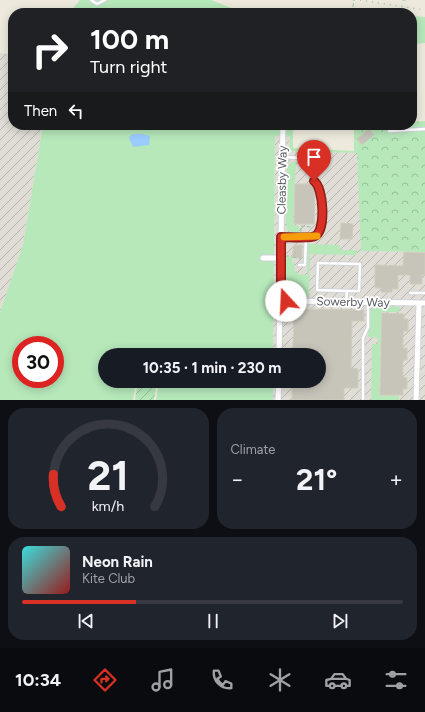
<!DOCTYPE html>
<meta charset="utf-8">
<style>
:root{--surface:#171b24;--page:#20242c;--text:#f1f3f6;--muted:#9ea1a6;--line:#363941;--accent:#d93025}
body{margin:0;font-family:Figtree,sans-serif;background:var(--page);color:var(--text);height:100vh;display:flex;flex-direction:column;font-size:15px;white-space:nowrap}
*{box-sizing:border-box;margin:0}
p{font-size:13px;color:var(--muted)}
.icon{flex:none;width:22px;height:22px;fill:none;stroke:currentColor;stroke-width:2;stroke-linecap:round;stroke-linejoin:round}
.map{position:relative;height:400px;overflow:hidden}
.drawer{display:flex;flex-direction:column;gap:8px;padding:8px;background:#0d0f14;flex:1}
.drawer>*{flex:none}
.top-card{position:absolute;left:8px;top:8px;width:409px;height:122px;border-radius:16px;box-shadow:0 2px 10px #0003;background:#202124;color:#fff;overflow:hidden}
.speed{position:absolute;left:12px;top:336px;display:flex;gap:8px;font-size:20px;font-weight:700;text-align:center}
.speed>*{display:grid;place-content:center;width:52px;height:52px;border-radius:50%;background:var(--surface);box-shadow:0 2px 10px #0003;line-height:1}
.speed .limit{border:6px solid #d22;background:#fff;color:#111}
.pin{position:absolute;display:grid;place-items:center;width:34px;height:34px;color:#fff;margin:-41px -17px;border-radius:50% 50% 50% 0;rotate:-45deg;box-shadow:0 0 4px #0007}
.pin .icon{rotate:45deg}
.me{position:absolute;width:44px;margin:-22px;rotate:340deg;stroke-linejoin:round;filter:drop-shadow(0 0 3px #0008)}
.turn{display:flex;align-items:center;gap:14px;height:84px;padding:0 16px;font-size:18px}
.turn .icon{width:52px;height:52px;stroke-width:2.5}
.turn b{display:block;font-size:28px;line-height:34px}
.then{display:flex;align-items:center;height:38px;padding:0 16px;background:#0003;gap:8px;font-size:15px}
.big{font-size:30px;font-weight:700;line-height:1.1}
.drawer .tile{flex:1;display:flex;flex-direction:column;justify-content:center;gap:6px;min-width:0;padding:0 14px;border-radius:16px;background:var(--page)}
.drawer .dial{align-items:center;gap:0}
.dial svg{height:104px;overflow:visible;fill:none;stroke:var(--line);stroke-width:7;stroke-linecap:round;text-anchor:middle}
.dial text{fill:var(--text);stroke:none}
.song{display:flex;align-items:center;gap:12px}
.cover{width:48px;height:48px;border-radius:6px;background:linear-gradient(135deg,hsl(180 70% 55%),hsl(0 70% 35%))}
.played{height:4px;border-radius:2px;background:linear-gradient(90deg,var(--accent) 30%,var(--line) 30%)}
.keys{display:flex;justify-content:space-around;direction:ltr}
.heat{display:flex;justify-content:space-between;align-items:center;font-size:22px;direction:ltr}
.drawer .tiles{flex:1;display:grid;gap:8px;grid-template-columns:1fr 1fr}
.tile:last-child{grid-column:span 2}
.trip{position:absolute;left:98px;top:348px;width:228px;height:40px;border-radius:20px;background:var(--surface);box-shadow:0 2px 10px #0003;font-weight:700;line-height:40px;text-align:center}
.tabs{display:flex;height:64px;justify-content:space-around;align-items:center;background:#090b0e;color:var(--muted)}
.tabs .icon{width:28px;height:28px}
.tabs .on{color:var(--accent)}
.tabs b{font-size:18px;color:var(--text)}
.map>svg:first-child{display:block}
</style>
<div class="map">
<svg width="425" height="400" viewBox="0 0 425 400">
<defs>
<pattern id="industrial-furrows" width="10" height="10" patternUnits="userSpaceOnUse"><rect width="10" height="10" fill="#dfddd6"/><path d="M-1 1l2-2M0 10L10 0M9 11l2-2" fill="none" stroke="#b8b6b1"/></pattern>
<pattern id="forest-crowns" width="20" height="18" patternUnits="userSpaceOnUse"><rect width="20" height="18" fill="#b6e8ba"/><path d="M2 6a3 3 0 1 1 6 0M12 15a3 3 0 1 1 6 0" fill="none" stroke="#97bf9b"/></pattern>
<pattern id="garden-furrows" width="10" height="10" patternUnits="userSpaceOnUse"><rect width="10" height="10" fill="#b6e8ba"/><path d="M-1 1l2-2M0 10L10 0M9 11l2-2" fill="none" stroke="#97bf9b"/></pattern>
</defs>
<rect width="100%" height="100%" fill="#edeadd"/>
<path fill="url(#industrial-furrows)" d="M 0,53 L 13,55 L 13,125 L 43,125 L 23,245 L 0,312 Z
M 275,135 L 290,137 L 289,151 L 357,153 L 362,251 L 425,252 L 425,400 L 273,400 L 273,381 L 319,381 L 319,355 L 273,355 Z"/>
<path fill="#b6e8ba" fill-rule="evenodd" d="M 80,0 L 211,0 L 244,13 L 69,13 Z
M 412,16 L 425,17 L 425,43 L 412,44 Z
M 43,125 L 293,125 L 293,148 L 354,151 L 354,125 L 361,125 L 356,129 L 357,153 L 289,151 L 290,137 L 275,136 L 273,355 L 163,355 L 164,352 L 141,349 L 140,355 L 105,355 L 105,381 L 136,381 L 133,400 L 0,400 L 0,312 L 23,245 ZM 21,345 L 55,345 L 55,379 L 21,379 Z
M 291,162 L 296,162 L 293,225 L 299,226 L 299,233 L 288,231 L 286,226 L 287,168 Z
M 308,244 L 340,245 L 340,250 L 357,250 L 357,255 L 310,254 L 309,297 L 295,297 L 287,291 L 285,257 L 292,257 L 292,263 L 295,263 L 294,271 L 297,271 L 297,274 L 307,275 Z
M 375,306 L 400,307 L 399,312 L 382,312 L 381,336 L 391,337 L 400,342 L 381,342 L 380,366 L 390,367 L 400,371 L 380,371 L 379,395 L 399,396 L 399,400 L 371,400 L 372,344 L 378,344 L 378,338 L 368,337 L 370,311 Z
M 159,381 L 273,381 L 273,400 L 156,400 Z"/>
<path fill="url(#forest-crowns)" d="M 425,121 L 425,252 L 361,251 L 356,129 L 361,125 L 412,125 L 412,122 Z"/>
<path fill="url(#garden-furrows)" d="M 138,381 L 157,381 L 154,400 L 135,400 Z"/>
<path fill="#9bccff" d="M 133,134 L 142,134 L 150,136 L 149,145 L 133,147 L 129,138 L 130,136 Z"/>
<path fill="#c7c4ba" stroke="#d1ccbb" d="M 369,129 L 374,135 L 362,145 L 357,139 Z
M 295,184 L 313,184 L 315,186 L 314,224 L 294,224 Z
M 341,223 L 353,224 L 352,239 L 340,239 Z
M 294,245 L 302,245 L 302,258 L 292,257 Z
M 404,252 L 425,253 L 425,275 L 422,275 L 422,284 L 410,284 L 410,275 L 398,275 L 398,289 L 392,289 L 392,292 L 381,292 L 381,288 L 375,288 L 375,265 L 403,266 Z
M 294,309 L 364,310 L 364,321 L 352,321 L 351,368 L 358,369 L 358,388 L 344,388 L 344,400 L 292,400 L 292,381 L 319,381 L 319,355 L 293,355 Z
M 382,313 L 404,314 L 404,319 L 408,319 L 408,331 L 404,331 L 403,336 L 403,348 L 407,348 L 407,360 L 403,360 L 403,377 L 407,378 L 407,389 L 403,389 L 403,395 L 380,395 Z"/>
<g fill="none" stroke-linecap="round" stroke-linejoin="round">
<g stroke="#d1d3da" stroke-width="4.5">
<path id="lane" d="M 91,0 L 97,4 L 105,0
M 389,131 L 425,129
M 282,237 L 317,236 L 321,227 L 322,196 L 321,189 L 312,178 L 307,160 L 301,158 L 283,157
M 299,265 L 305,265 L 306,237
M 410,293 L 425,293
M 346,301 L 347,291 L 317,290 L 318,263 L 360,264 L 359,291 L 347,291
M 363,400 L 363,338 L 368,327 L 368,302"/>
</g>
<g stroke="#d1d3da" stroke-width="7">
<path id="street" d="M 263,258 L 281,258
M 281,301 L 425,303
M 279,355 L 283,125
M 278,400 L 279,381
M 416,400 L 419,303"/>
</g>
<path stroke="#8fc9a3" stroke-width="1" stroke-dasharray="4 2" stroke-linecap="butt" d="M 402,0 L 408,0
M 352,13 L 354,0
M 301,232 L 301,226 L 312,227
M 285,256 L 292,256
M 293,257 L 301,259"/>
<use href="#lane" stroke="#fff" stroke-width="2.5"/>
<use href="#street" stroke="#fff" stroke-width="5"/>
<path stroke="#b4b5b5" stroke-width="1.5" stroke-dasharray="1 5" stroke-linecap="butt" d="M 360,0 L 425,10"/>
</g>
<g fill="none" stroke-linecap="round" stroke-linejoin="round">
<g stroke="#8d1f18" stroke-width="10">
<path id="route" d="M 286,301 L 281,301 L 281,237 C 289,237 310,239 315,236 C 326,231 324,188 314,181"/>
</g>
<use href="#route" stroke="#d93025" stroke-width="7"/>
<path stroke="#f59e0b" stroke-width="7" d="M 284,237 L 317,236"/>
</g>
<g text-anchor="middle" stroke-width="3.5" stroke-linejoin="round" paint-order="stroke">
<g font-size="12" fill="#575b61" stroke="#fff">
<text transform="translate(282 180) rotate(-89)" y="4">Cleasby Way</text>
<text transform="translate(353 302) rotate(1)" y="4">Sowerby Way</text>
</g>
</g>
</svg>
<div class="speed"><div class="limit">30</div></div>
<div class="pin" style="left:314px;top:181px;background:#d93025"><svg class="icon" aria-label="arrive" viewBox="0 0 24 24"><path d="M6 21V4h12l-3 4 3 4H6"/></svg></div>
<svg class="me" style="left:286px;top:301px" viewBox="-20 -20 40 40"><circle r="19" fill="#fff"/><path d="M0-13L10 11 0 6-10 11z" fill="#d93025"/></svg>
<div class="trip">10:35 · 1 min · 230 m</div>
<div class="top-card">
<div class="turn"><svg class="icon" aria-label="right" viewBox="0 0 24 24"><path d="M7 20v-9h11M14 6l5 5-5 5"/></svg><div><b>100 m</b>Turn right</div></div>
<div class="then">Then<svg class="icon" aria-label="left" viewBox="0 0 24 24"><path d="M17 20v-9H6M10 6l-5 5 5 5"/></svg></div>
</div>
</div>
<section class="drawer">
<div class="tiles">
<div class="tile dial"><svg viewBox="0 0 100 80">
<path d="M14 69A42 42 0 1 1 86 69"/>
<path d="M14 69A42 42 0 0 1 8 44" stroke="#d93025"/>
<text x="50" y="56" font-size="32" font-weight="700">21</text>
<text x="50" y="72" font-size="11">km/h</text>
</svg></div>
<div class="tile"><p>Climate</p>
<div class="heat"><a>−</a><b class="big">21°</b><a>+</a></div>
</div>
<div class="tile">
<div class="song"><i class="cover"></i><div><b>Neon Rain</b><p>Kite Club</p></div></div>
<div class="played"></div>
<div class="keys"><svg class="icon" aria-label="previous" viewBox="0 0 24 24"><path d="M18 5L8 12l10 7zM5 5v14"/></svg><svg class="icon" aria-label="pause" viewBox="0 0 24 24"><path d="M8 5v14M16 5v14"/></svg><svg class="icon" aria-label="next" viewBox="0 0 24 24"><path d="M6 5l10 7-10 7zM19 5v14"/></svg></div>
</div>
</div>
</section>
<nav class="tabs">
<b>10:34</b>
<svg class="icon on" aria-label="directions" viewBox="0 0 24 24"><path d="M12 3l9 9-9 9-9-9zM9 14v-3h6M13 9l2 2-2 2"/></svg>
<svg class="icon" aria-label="music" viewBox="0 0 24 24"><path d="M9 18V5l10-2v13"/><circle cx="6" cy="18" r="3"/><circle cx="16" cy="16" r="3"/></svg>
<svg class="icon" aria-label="phone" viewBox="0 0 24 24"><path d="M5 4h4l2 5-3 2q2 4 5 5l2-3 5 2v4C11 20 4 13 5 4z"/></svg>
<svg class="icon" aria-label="climate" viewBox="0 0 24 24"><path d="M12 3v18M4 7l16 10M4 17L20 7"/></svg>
<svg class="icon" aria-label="car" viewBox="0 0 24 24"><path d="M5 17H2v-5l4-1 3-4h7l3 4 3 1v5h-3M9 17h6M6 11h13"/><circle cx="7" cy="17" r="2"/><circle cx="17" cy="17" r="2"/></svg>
<svg class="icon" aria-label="filters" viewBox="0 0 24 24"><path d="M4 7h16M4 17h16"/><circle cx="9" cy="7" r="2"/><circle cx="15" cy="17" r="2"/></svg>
</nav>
